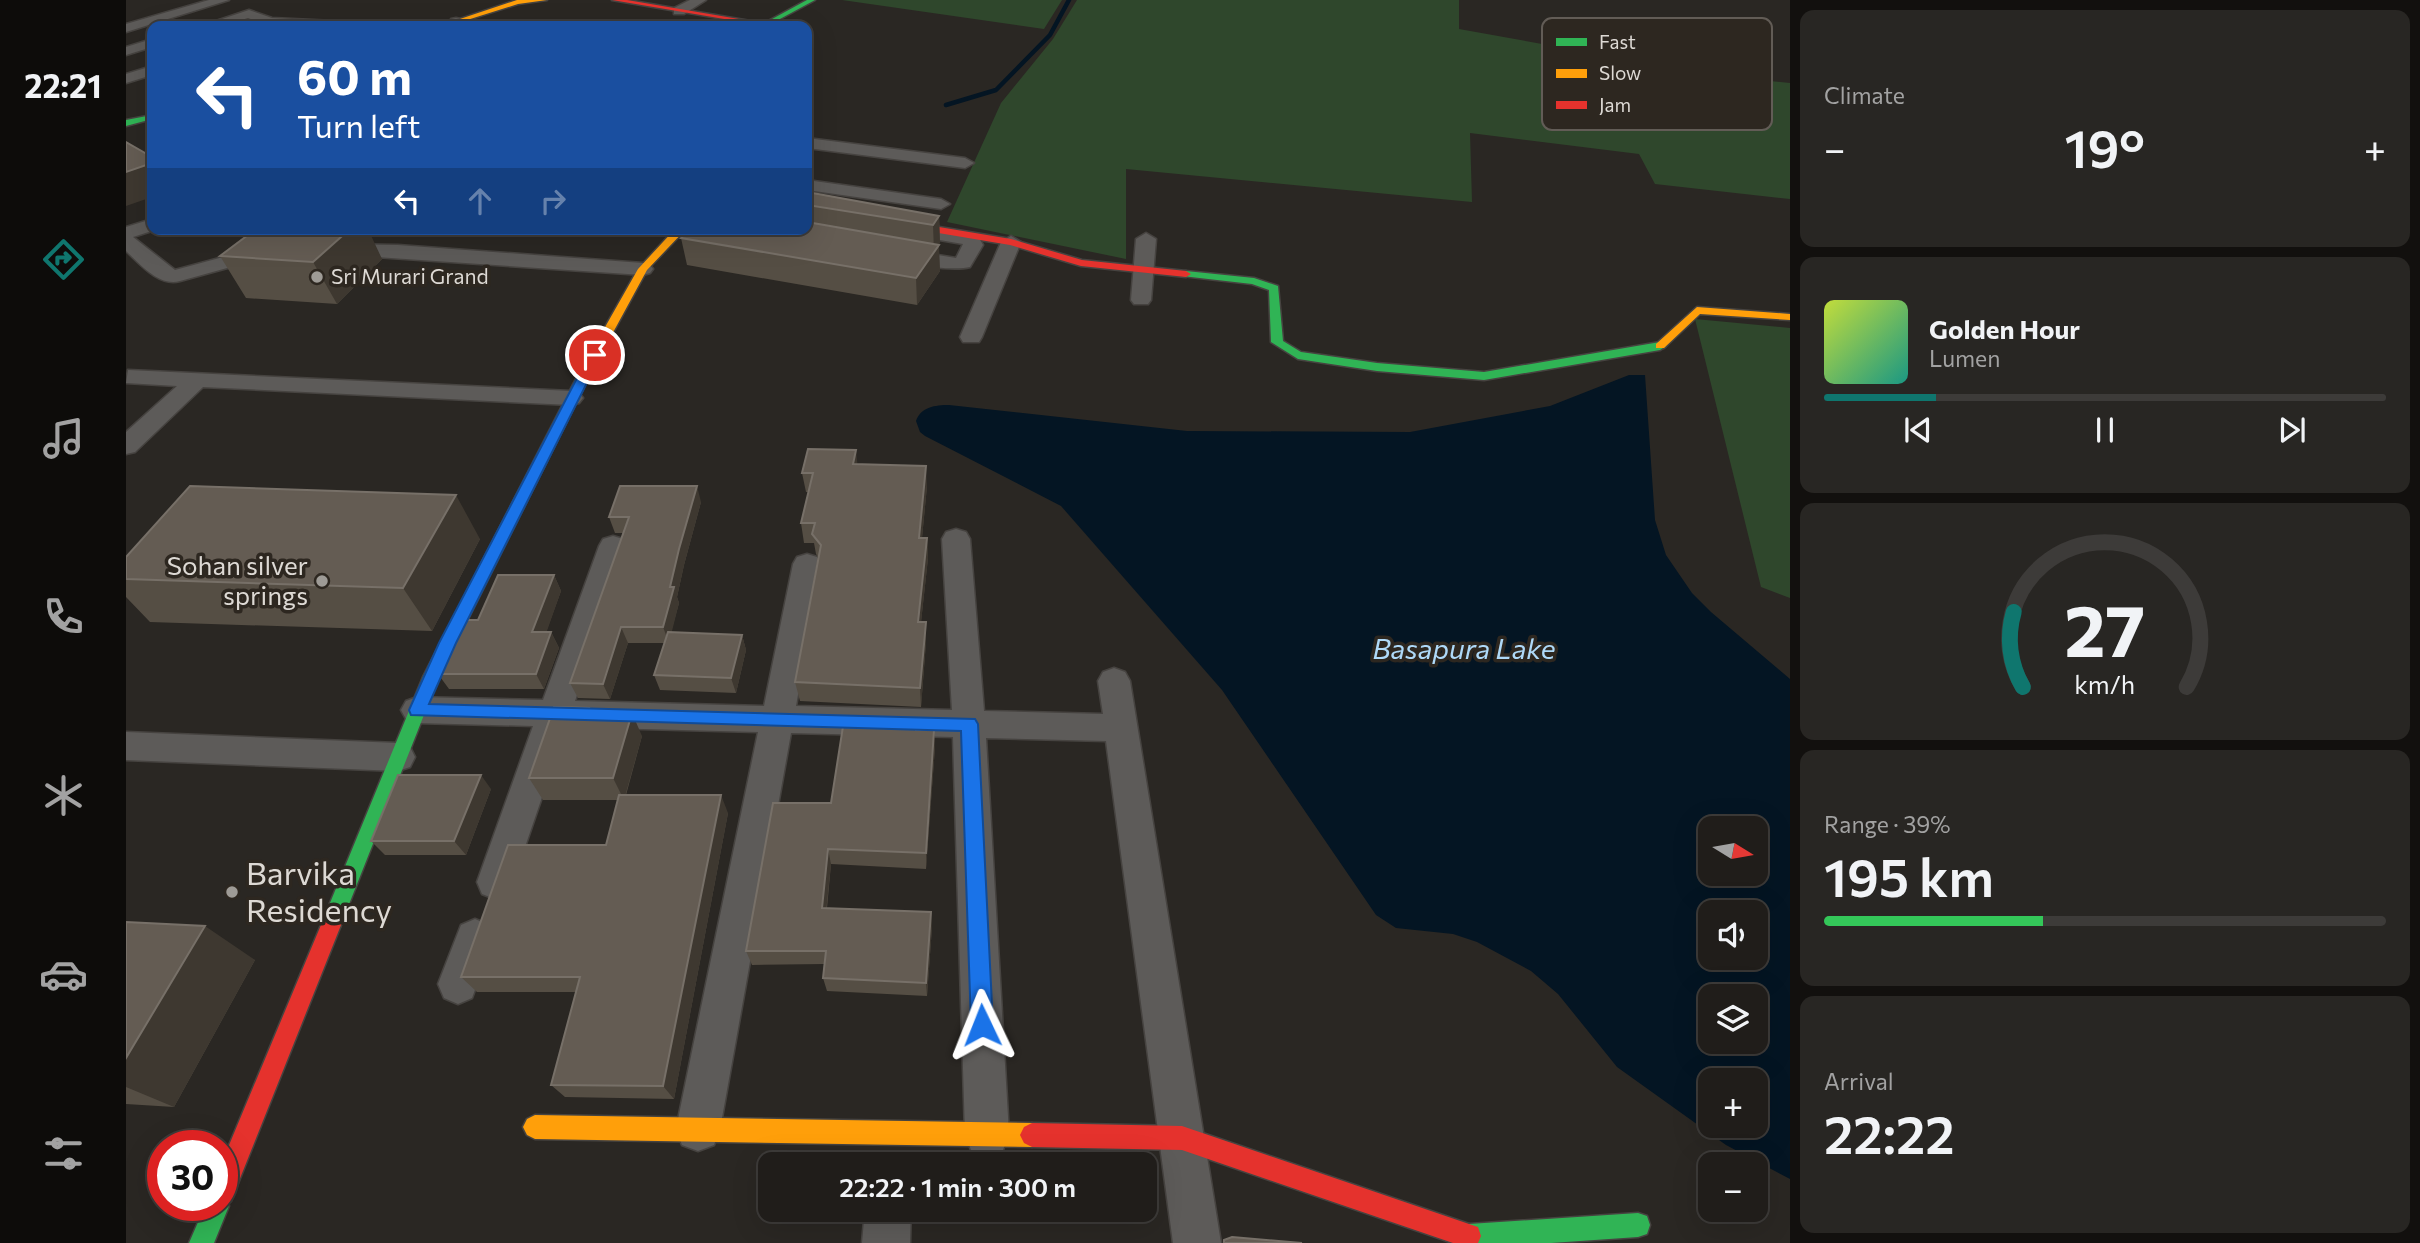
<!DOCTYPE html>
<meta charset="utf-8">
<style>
:root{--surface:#201d1a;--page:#282623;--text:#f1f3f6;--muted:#a2a2a2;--line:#3d3b39;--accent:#0f766e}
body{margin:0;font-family:Commissioner,sans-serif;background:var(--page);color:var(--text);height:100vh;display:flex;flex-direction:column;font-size:26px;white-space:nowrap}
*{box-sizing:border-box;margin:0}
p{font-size:23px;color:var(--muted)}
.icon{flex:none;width:38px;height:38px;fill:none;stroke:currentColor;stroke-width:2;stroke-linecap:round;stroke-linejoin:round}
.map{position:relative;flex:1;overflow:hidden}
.sheet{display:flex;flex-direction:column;gap:10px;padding:10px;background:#12100e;width:630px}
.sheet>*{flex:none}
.banner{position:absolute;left:21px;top:21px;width:665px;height:214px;border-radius:14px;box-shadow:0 7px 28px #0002,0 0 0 2px var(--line);background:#1a4fa0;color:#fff;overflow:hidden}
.needle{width:46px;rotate:101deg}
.fabs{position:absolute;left:1572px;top:816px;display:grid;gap:14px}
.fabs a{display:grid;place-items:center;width:70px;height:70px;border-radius:14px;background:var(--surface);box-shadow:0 7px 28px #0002,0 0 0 2px var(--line);font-size:35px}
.speed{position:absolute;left:21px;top:1130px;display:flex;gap:14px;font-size:35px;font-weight:700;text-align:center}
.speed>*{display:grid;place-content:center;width:91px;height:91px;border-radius:50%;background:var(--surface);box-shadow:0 7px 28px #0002,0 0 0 2px var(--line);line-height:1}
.speed .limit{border:10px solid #d22;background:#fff;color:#111}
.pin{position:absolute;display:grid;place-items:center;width:60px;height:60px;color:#fff;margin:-30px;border:4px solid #fff;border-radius:50%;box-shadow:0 2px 7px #0007}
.me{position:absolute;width:77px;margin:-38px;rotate:358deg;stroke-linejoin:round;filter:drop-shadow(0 0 5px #0008)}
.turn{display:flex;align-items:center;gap:24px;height:147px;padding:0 35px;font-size:32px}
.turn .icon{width:91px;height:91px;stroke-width:2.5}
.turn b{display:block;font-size:49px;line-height:60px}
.lanes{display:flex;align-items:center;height:66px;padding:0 35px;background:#0003;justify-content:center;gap:35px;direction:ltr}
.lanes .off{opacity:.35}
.big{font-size:52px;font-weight:600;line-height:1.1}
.sheet .card{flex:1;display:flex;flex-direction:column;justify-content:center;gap:10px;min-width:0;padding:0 24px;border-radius:14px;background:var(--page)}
.sheet .dial{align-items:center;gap:0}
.dial svg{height:182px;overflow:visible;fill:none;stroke:var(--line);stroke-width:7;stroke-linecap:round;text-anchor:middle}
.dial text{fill:var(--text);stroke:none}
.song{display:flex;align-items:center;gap:21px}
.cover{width:84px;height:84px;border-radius:10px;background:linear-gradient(135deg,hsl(70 70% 55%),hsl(170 70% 35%))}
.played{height:7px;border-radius:4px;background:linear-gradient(90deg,var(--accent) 20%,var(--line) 20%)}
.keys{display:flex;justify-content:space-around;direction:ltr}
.heat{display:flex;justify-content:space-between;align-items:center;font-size:38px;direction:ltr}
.charge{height:10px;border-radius:5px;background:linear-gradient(90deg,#34c759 39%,var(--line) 0)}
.trip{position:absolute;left:632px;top:1152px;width:399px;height:70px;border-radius:14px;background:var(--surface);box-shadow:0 7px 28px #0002,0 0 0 2px var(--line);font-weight:600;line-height:70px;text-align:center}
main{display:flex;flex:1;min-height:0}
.menu{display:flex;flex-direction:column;width:126px;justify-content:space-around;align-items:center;background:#0d0c0a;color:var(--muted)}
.menu .icon{width:49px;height:49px}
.menu .on{color:var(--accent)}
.menu b{font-size:32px;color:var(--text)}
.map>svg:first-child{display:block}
</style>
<main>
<nav class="menu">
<b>22:21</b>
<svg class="icon on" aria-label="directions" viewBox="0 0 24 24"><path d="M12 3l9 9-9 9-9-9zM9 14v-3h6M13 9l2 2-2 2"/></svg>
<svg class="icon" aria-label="music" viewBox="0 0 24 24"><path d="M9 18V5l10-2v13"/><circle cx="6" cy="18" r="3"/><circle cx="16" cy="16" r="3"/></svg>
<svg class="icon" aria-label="phone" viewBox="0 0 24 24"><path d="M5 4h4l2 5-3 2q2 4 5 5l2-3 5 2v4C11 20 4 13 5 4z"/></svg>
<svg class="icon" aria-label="climate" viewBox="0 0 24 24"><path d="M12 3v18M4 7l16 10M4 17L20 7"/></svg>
<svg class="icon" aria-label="car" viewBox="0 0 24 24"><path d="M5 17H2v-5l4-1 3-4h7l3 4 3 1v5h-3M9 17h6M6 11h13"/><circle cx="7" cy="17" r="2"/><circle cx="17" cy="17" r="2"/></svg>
<svg class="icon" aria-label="filters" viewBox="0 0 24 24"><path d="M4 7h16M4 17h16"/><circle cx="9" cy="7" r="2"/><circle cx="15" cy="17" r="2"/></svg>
</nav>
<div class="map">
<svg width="1664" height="1243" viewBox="0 0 1664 1243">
<rect width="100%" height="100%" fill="#2a2723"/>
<path fill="#2f472c" d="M 716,0 L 936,0 L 918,29 Z
M 951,0 L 1333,0 L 1333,29 L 1499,59 L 1501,67 L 1664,83 L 1664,199 L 1529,184 L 1513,154 L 1344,133 L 1346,202 L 1000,169 L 1000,259 L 821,222 L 875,103 L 927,39 Z
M 1569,319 L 1664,328 L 1664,598 L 1635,587 Z"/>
<path fill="#041523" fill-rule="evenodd" d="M 1503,375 L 1519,375 L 1529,520 L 1540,555 L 1566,593 L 1585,612 L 1664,679 L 1664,1179 L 1600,1145 L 1491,1067 L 1432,994 L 1405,971 L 1351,942 L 1327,934 L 1270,928 L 1250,915 L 1096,690 L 935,506 L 799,436 L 794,432 L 790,421 C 795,407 809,405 823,405 L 1061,431 L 1284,432 L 1424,406 ZM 1584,828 L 1629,828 L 1629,873 L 1584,873 ZM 1584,912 L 1629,912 L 1629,957 L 1584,957 ZM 1584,996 L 1629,996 L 1629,1041 L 1584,1041 ZM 1584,1080 L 1629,1080 L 1629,1125 L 1584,1125 Z"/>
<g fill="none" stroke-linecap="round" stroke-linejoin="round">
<path stroke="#041523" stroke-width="4.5" d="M 820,105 L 870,90 L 924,35 L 943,0"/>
<g stroke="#464340" stroke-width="3">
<path id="street" d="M 83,0 L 103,0 L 0,32 L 0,24 Z
M 564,0 L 580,0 L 558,14 L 548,14 L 548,8 Z
M 123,10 L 146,18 L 228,22 L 235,26 L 144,26 L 122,18 L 95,26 L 75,26 Z
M 330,18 L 354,23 L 356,26 L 325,25 L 325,19 Z
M 26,39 L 26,47 L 0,55 L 0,47 Z
M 26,66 L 26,75 L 0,83 L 0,74 Z
M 681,138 L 839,158 L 848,163 L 839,168 L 681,148 Z
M 681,180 L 815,199 L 824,204 L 815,209 L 681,190 Z
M 26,219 L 26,229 L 32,229 L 7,237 L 49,270 L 138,246 L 148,252 L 145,256 L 54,281 C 33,287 14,264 0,251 L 0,227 Z
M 809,228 L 852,236 L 857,245 L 844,267 C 829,271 775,266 765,255 L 775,249 L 830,258 L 837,244 L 802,238 L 800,234 Z
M 1020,233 L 1030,239 L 1025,300 L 1022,304 L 1008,304 L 1005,300 L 1010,239 Z
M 885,236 L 895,242 L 856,337 L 853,342 L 837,342 L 834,337 L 875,242 Z
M 212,244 L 272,245 L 517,263 L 524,265 L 527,269 L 524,273 L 517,275 L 205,254 L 202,250 L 205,246 Z
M 2,370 L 445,391 L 453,393 L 457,398 L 453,403 L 445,405 L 77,387 L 9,452 L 0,454 L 0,432 L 51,386 L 0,383 Z
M 830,529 L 840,532 L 844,539 L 858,711 L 977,714 L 972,681 L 977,672 L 988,668 L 999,672 L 1004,681 L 1095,1243 L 1047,1243 L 980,741 L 860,738 L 883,1134 L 877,1150 L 861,1156 L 845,1150 L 839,1134 L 827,737 L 665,733 L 594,1129 L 588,1145 L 572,1151 L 556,1145 L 550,1129 L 632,732 L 440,727 L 387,882 L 382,894 L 369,899 L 356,894 L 351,882 L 407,726 L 291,723 L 280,719 L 275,710 L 280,701 L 291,697 L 417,700 L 473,546 L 477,539 L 487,536 L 497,539 L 501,546 L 449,701 L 638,706 L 667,564 L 671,557 L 681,554 L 691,557 L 695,564 L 670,706 L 826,710 L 816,539 L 820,532 Z
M 0,732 L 272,743 L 284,747 L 289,757 L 284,767 L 272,771 L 0,760 Z
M 349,919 L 363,925 L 368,938 L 346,998 L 332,1004 L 318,998 L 312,984 L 335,925 Z
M 739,1209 L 785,1209 L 784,1243 L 736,1243 Z"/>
</g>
<g stroke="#464340" stroke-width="3">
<path id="fast" d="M 681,0 L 689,0 L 641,26 L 633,26 Z
M 26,115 L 26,119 L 0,126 L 0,120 Z
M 1060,271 L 1128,278 L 1152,286 L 1157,341 L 1175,352 L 1251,363 L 1358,372 L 1534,342 L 1540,346 L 1534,350 L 1358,380 L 1251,371 L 1172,359 L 1145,342 L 1143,290 L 1126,284 L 1056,276 L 1056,272 Z
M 459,369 L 465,373 L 313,677 L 214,927 L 207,930 L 200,927 L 197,920 L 297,677 L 453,373 Z
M 96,1196 L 100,1197 L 103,1206 L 88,1243 L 63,1243 L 79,1206 L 96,1206 Z
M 1512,1213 L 1521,1216 L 1524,1225 L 1521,1234 L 1512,1237 L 1425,1243 L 1334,1243 L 1331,1236 L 1334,1227 L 1343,1224 Z"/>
</g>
<g stroke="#464340" stroke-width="3">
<path id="slow" d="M 391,0 L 421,0 L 392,4 L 322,26 L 313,26 Z
M 549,229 L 560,229 L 521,270 L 465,373 L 459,377 L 455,376 L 453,373 L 512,269 Z
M 1571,307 L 1664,314 L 1664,320 L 1574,314 L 1538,348 L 1530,348 L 1530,344 Z
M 409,1115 L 906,1123 L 914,1127 L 918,1135 L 914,1143 L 906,1147 L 409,1139 L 401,1135 L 397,1127 L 401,1119 Z"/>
</g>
<g stroke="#464340" stroke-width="3">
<path id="jam" d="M 486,0 L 501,0 L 642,24 L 639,26 Z
M 681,205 L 885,239 L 956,260 L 1060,271 L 1065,274 L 1060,277 L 955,266 L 884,245 L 681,211 Z
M 207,910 L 214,913 L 217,920 L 105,1201 L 96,1204 L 96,1162 L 200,913 Z
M 906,1123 L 1056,1126 L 1343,1224 L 1352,1227 L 1355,1236 L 1352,1243 L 1327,1243 L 1056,1150 L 906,1147 L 898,1143 L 894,1135 L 898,1127 Z"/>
</g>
<use href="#street" fill="#5d5b59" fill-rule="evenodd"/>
<use href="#fast" fill="#30b455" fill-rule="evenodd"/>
<use href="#slow" fill="#ff9f0a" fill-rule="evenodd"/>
<use href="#jam" fill="#e5322d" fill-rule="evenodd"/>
</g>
<path fill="#554e44" d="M 681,192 L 813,216 L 814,243 L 812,244 L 814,271 L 791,305 L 561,265 L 555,238 L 681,229 Z
M 94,256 L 256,259 L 211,304 L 120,298 Z
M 731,464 L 801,486 L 796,538 L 801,538 L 802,558 L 795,622 L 800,642 L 795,707 L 674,701 L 669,682 L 692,557 L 690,554 L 688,543 L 678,543 L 675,523 L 682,492 L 680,492 L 676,473 Z
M 575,502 L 558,565 L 551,597 L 553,603 L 545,632 L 616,635 L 620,650 L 610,693 L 534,690 L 528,675 L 539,643 L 502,643 L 484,699 L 452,698 L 444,683 L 498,533 L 489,533 L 483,517 Z
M 354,539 L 306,631 L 24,622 L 0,597 L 0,557 Z
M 428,575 L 435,591 L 420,632 L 425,632 L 433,648 L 418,689 L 323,689 L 312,674 Z
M 463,708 L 465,713 L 516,736 L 500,795 L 602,813 L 548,1099 L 439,1097 L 425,1085 L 450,992 L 351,992 L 335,977 L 480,845 L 492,800 L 417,800 L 403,778 Z
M 791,730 L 809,747 L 800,869 L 705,864 L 701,908 L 806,927 L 801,996 L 701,991 L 697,978 L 698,964 L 626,965 L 620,951 Z
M 365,789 L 340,855 L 259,855 L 245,841 Z
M 0,922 L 129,960 L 48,1107 L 0,1104 Z"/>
<path fill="#3e3830" d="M 26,163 L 26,197 L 0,206 L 0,172 Z
M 813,216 L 814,243 L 808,252 L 807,225 Z
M 224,229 L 242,229 L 256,259 L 211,304 L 187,262 Z
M 813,245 L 814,271 L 791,305 L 790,278 Z
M 730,450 L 732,470 L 727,464 Z
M 800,466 L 801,486 L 794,558 L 793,538 Z
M 571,486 L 575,502 L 558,565 L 551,597 L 553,603 L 543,643 L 537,627 L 544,587 L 553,549 Z
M 330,495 L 354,539 L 306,631 L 277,588 Z
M 801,538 L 802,558 L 793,641 L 792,622 Z
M 428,575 L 435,591 L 415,648 L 406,632 Z
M 800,622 L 800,642 L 795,707 L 794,688 Z
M 495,627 L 502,643 L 484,699 L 477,684 Z
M 425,632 L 433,648 L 418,689 L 410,674 Z
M 616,635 L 620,650 L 610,693 L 605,678 Z
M 506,713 L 516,736 L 498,800 L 487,778 Z
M 808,730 L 809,747 L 800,869 L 800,853 Z
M 355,775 L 365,789 L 340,855 L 328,841 Z
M 595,795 L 602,813 L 548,1099 L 537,1086 Z
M 702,849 L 705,864 L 699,922 L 696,908 Z
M 805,912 L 806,927 L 801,996 L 800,983 Z
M 79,926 L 129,960 L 48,1107 L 0,1087 L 0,1058 Z"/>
<path fill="#645c53" stroke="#777068" stroke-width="2" d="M 0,142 L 26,157 L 26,163 L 0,172 Z
M 681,192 L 813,216 L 807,225 L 681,205 Z
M 681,222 L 813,245 L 790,278 L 555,238 L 564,229 L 681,229 Z
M 130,229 L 224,229 L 187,262 L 94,256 Z
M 682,449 L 730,450 L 727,464 L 800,466 L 793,538 L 801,538 L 792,622 L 800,622 L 794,688 L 669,682 L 695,545 L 686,534 L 689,523 L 675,523 L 687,473 L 676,473 Z
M 64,486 L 330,495 L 277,588 L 0,579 L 0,557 Z
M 494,486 L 571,486 L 553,549 L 544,587 L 548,587 L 537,627 L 495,627 L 477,684 L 444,683 L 503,517 L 483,517 Z
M 372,575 L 428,575 L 406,632 L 425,632 L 410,674 L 312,674 L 338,620 L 352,620 Z
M 542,632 L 616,635 L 605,678 L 528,675 Z
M 428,707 L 463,708 L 461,713 L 506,713 L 487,778 L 403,778 Z
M 718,720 L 791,722 L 790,730 L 808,730 L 800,853 L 702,849 L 696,908 L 805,912 L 800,983 L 697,978 L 700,951 L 620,951 L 647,803 L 705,803 Z
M 272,775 L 355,775 L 328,841 L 245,841 Z
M 493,795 L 595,795 L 537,1086 L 425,1085 L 454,977 L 335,977 L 382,845 L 480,845 Z
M 0,922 L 79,926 L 0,1058 Z
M 1106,1237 L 1176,1243 L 1098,1243 L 1098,1240 Z"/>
<path fill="#1a73e8" stroke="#114b97" stroke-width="2" d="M 469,352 L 475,355 L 330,643 L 303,704 L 849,719 L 852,724 L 867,1025 L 864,1032 L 856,1036 L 848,1032 L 845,1025 L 835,731 L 285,715 L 283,710 L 313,643 L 463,355 Z"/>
<g fill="#9e9b96" stroke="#2d2720" stroke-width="2.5">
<circle cx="191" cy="277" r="7"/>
<circle cx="196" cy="581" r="7"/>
<circle cx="106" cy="892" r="7"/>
</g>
<g text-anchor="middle" stroke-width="7" stroke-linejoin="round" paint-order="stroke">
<g font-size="21" fill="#ddd9d4" stroke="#2d2720" text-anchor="start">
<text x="205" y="284">Sri Murari Grand</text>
</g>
<g font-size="26" fill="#ddd9d4" stroke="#2d2720" text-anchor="end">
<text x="182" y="575">Sohan silver<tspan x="182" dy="30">springs</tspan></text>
</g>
<g font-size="28" font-style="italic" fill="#aed9f8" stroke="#2d2720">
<text x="1338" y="659">Basapura Lake</text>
</g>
<g font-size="32" fill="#ddd9d4" stroke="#2d2720" text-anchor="start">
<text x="120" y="885">Barvika<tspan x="120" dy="37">Residency</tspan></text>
</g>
</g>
<rect x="1416" y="18" width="230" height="112" rx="10" fill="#2d2720" stroke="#625c56" stroke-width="2"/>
<rect x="1430" y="38" width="31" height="8" fill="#30b455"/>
<rect x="1430" y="69" width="31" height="9" fill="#ff9f0a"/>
<rect x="1430" y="101" width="31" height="8" fill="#e5322d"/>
<g font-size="19" fill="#ddd9d4">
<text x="1473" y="49">Fast</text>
<text x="1473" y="80">Slow</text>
<text x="1473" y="112">Jam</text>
</g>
</svg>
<div class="fabs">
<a><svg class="needle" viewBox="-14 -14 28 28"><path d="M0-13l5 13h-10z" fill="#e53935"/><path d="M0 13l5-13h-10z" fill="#a2a2a2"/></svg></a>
<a><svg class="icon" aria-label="sound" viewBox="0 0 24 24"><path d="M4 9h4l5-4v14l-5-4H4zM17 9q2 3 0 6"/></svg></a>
<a><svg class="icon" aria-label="layers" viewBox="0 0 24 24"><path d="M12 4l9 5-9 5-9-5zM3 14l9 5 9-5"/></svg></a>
<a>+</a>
<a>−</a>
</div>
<div class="speed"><div class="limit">30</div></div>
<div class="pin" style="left:469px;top:355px;background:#d93025"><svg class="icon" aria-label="arrive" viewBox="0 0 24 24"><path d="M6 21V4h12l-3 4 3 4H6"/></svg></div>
<svg class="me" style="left:856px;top:1025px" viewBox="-20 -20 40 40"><path d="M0-17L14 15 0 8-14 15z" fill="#1a73e8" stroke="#fff" stroke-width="4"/></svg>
<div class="trip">22:22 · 1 min · 300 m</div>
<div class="banner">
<div class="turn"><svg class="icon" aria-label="left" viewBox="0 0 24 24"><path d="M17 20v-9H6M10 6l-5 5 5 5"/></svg><div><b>60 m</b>Turn left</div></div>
<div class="lanes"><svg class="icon" aria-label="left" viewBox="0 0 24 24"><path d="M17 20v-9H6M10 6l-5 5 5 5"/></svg><svg class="icon off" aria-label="ahead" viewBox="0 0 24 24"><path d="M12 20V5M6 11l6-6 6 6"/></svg><svg class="icon off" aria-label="right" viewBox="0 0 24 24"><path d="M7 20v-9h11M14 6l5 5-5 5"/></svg></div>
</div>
</div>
<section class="sheet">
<div class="card"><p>Climate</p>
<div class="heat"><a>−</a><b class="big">19°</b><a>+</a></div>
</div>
<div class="card">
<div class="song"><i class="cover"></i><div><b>Golden Hour</b><p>Lumen</p></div></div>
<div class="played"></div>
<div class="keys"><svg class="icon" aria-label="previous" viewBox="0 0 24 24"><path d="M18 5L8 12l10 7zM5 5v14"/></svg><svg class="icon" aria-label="pause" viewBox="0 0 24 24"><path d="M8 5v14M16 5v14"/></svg><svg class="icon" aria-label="next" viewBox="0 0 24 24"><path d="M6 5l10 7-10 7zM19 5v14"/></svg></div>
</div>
<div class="card dial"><svg viewBox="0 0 100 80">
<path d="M14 69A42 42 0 1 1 86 69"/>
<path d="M14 69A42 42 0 0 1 10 36" stroke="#0f766e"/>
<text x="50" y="56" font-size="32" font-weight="700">27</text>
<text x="50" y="72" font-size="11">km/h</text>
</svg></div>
<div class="card"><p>Range · 39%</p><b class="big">195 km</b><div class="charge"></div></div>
<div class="card"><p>Arrival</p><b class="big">22:22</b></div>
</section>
</main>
